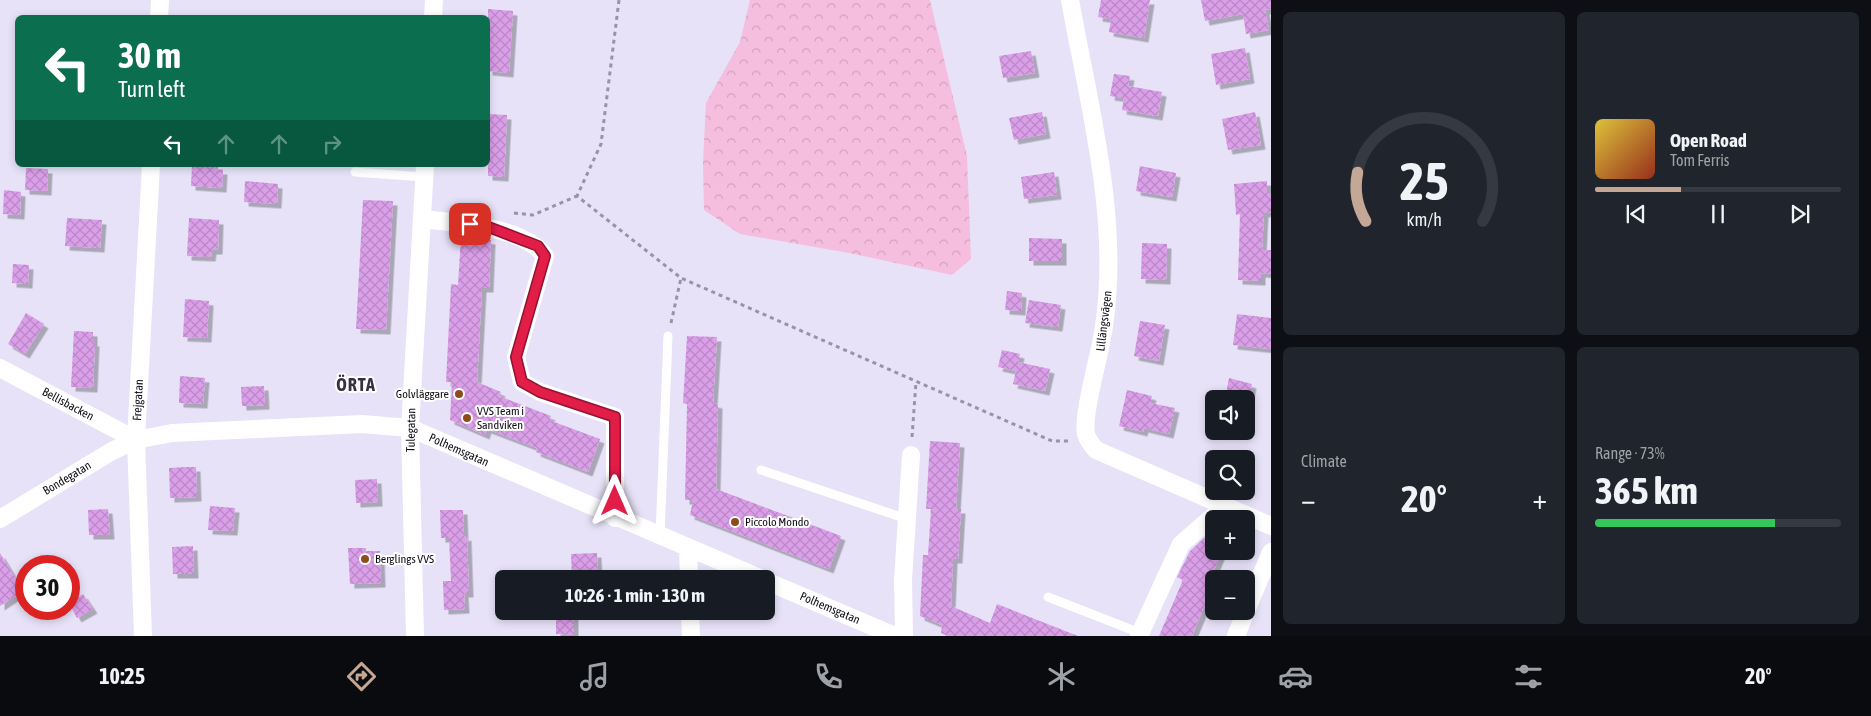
<!DOCTYPE html>
<meta charset="utf-8">
<style>
:root{--surface:#171b24;--page:#20242c;--text:#f1f3f6;--muted:#9ea1a6;--line:#363941;--accent:#c4a794}
body{margin:0;font-family:"Asap Condensed",sans-serif;background:var(--page);color:var(--text);height:100vh;display:flex;flex-direction:column;font-size:19px;white-space:nowrap}
*{box-sizing:border-box;margin:0}
p{font-size:16px;color:var(--muted)}
.icon{flex:none;width:28px;height:28px;fill:none;stroke:currentColor;stroke-width:2;stroke-linecap:round;stroke-linejoin:round}
.map{position:relative;flex:1;overflow:hidden}
.details{display:flex;flex-direction:column;gap:12px;padding:12px;background:#0d0f14;width:600px}
.details>*{flex:none}
.guide{position:absolute;left:15px;top:15px;width:475px;height:152px;border-radius:8px;box-shadow:0 2px 8px #0003;background:#0b6e4f;color:#fff;overflow:hidden}
.controls{position:absolute;left:1205px;top:390px;display:grid;gap:10px}
.controls a{display:grid;place-items:center;width:50px;height:50px;border-radius:8px;background:var(--surface);box-shadow:0 2px 8px #0003;font-size:25px}
.speed{position:absolute;left:15px;top:555px;display:flex;gap:10px;font-size:25px;font-weight:700;text-align:center}
.speed>*{display:grid;place-content:center;width:65px;height:65px;border-radius:50%;background:var(--surface);box-shadow:0 2px 8px #0003;line-height:1}
.speed .limit{border:8px solid #d22;background:#fff;color:#111}
.pin{position:absolute;display:grid;place-items:center;width:42px;height:42px;color:#fff;margin:-21px;border-radius:10px;box-shadow:0 2px 8px #0006}
.me{position:absolute;width:55px;margin:-28px;rotate:0deg;stroke-linejoin:round;filter:drop-shadow(0 0 4px #0008)}
.turn{display:flex;align-items:center;gap:18px;height:105px;padding:0 20px;font-size:22px}
.turn .icon{width:65px;height:65px;stroke-width:2.5}
.turn b{display:block;font-size:35px;line-height:42px}
.lanes{display:flex;align-items:center;height:48px;padding:0 20px;background:#0003;justify-content:center;gap:25px;direction:ltr}
.lanes .off{opacity:.35}
.big{font-size:38px;font-weight:700;line-height:1.1}
.details .card{flex:1;display:flex;flex-direction:column;justify-content:center;gap:8px;min-width:0;padding:0 18px;border-radius:8px;background:var(--page)}
.details .dial{align-items:center;gap:0}
.dial svg{height:130px;overflow:visible;fill:none;stroke:var(--line);stroke-width:7;stroke-linecap:round;text-anchor:middle}
.dial text{fill:var(--text);stroke:none}
.song{display:flex;align-items:center;gap:15px}
.cover{width:60px;height:60px;border-radius:8px;background:linear-gradient(135deg,hsl(50 70% 55%),hsl(10 70% 35%))}
.played{height:5px;border-radius:2px;background:linear-gradient(90deg,var(--accent) 35%,var(--line) 35%)}
.keys{display:flex;justify-content:space-around;direction:ltr}
.heat{display:flex;justify-content:space-between;align-items:center;font-size:28px;direction:ltr}
.charge{height:8px;border-radius:4px;background:linear-gradient(90deg,#34c759 73%,var(--line) 0)}
.details .tiles{flex:1;display:grid;gap:12px;grid-template-columns:repeat(2,1fr)}
.trip{position:absolute;left:495px;top:570px;width:280px;height:50px;border-radius:8px;background:var(--surface);box-shadow:0 2px 8px #0003;font-weight:700;line-height:50px;text-align:center}
.tabs{display:flex;height:80px;justify-content:space-around;align-items:center;background:#090b0e;color:var(--muted)}
.tabs .icon{width:35px;height:35px}
.tabs .selected{color:var(--accent)}
.tabs b{font-size:22px;color:var(--text)}
main{display:flex;flex:1;min-height:0}
.map>svg:first-child{display:block}
</style>
<main>
<div class="map">
<svg width="1271" height="636" viewBox="0 0 1271 636">
<defs>
<pattern id="forest-crowns" width="20" height="18" patternUnits="userSpaceOnUse" patternTransform="scale(1.25)"><rect width="20" height="18" fill="#f5bede"/><path d="M2 6a3 3 0 1 1 6 0M12 15a3 3 0 1 1 6 0" fill="none" stroke="#d1a2be"/></pattern>
<pattern id="building-cross-hatch" width="8" height="8" patternUnits="userSpaceOnUse" patternTransform="scale(1.25)"><rect width="8" height="8" fill="#db9fe9"/><path d="M0 0l8 8M0 8l8-8" fill="none" stroke="#bb88c7"/></pattern>
<filter id="shadow"><feDropShadow dx="4.5" dy="4.5" stdDeviation="0" flood-color="#0004"/></filter>
</defs>
<rect width="100%" height="100%" fill="#e7e2f8"/>
<path fill="url(#forest-crowns)" d="M 750,0 L 930,0 L 967,156 L 971,259 L 952,275 L 849,253 L 740,234 L 704,210 L 703,162 L 706,103 L 740,42 Z"/>
<path fill="url(#building-cross-hatch)" filter="url(#shadow)" d="M 1101,0 L 1150,0 L 1144,38 L 1109,32 L 1111,19 L 1098,17 Z
M 1201,0 L 1271,0 L 1271,9 L 1265,10 L 1269,30 L 1246,34 L 1243,14 L 1205,21 Z
M 488,9 L 513,11 L 509,73 L 488,71 Z
M 1245,48 L 1250,79 L 1216,85 L 1211,54 Z
M 1031,51 L 1035,73 L 1003,78 L 999,56 Z
M 1114,74 L 1130,76 L 1128,86 L 1162,92 L 1158,116 L 1122,110 L 1124,98 L 1110,96 Z
M 1042,112 L 1046,134 L 1014,140 L 1009,118 Z
M 1255,112 L 1261,145 L 1228,150 L 1222,119 Z
M 488,114 L 507,115 L 504,177 L 488,176 Z
M 192,165 L 218,165 L 218,170 L 223,170 L 222,188 L 191,186 Z
M 1140,166 L 1176,173 L 1172,197 L 1136,191 Z
M 26,168 L 48,169 L 47,191 L 25,190 Z
M 1054,172 L 1057,195 L 1024,199 L 1021,177 Z
M 245,181 L 278,184 L 277,204 L 244,202 Z
M 1267,181 L 1267,193 L 1271,193 L 1271,212 L 1264,213 L 1262,250 L 1271,250 L 1271,274 L 1261,273 L 1261,281 L 1238,280 L 1240,214 L 1236,215 L 1234,184 Z
M 4,190 L 21,192 L 20,215 L 3,214 Z
M 363,200 L 393,201 L 386,330 L 356,329 Z
M 67,218 L 102,220 L 100,248 L 65,246 Z
M 189,218 L 219,220 L 218,250 L 212,250 L 211,257 L 187,256 Z
M 461,237 L 491,240 L 489,288 L 482,288 L 477,382 L 501,392 L 499,396 L 551,416 L 549,420 L 600,439 L 588,472 L 536,452 L 537,448 L 487,429 L 485,435 L 450,420 L 452,382 L 446,382 L 451,284 L 458,285 Z
M 1029,238 L 1062,239 L 1062,261 L 1029,261 Z
M 1142,243 L 1167,244 L 1166,280 L 1141,279 Z
M 13,264 L 29,265 L 28,284 L 12,283 Z
M 1007,291 L 1022,293 L 1021,311 L 1005,310 Z
M 185,299 L 209,301 L 207,338 L 183,337 Z
M 1029,300 L 1061,305 L 1058,327 L 1025,323 Z
M 26,313 L 44,324 L 25,354 L 8,344 Z
M 1237,314 L 1271,318 L 1271,349 L 1233,345 Z
M 1140,321 L 1165,325 L 1159,361 L 1134,356 Z
M 74,331 L 93,332 L 93,342 L 95,342 L 93,388 L 71,387 Z
M 687,336 L 717,337 L 713,403 L 718,404 L 716,489 L 841,536 L 829,569 L 690,515 L 693,500 L 685,500 L 687,404 L 683,403 Z
M 1002,350 L 1020,354 L 1018,362 L 1050,369 L 1045,391 L 1013,384 L 1016,371 L 998,367 Z
M 180,376 L 205,378 L 203,404 L 179,403 Z
M 1229,378 L 1252,384 L 1249,399 L 1225,399 Z
M 264,386 L 265,405 L 242,406 L 241,387 Z
M 1127,390 L 1152,396 L 1150,403 L 1175,408 L 1169,434 L 1144,428 L 1143,432 L 1119,426 Z
M 930,441 L 960,443 L 956,509 L 961,509 L 958,559 L 953,559 L 951,606 L 990,623 L 997,604 L 1078,636 L 948,636 L 941,633 L 942,625 L 920,616 L 923,555 L 928,555 L 931,509 L 926,509 Z
M 186,467 L 196,467 L 197,497 L 170,498 L 169,468 Z
M 377,479 L 378,502 L 356,503 L 355,480 Z
M 210,506 L 235,508 L 233,531 L 208,530 Z
M 108,509 L 110,535 L 89,535 L 88,510 Z
M 440,510 L 463,510 L 464,537 L 467,536 L 469,593 L 464,593 L 465,609 L 444,610 L 443,581 L 451,581 L 449,538 L 441,538 Z
M 1204,538 L 1214,542 L 1214,551 L 1222,551 L 1205,591 L 1210,593 L 1192,636 L 1159,636 L 1183,580 L 1177,577 L 1190,551 Z
M 193,546 L 194,574 L 173,574 L 172,547 Z
M 348,548 L 366,548 L 366,551 L 380,551 L 381,583 L 350,584 Z
M 0,553 L 23,591 L 0,606 Z
M 597,553 L 598,579 L 572,579 L 571,554 Z
M 83,594 L 93,609 L 77,618 L 69,603 Z
M 556,611 L 574,611 L 574,635 L 556,634 Z"/>
<g fill="none" stroke-linecap="round" stroke-linejoin="round">
<path stroke="#9894a5" stroke-width="3" stroke-dasharray="4 4" stroke-linecap="butt" d="M 619,0 L 601,144 L 577,196 L 681,278 L 1052,441 L 1068,441
M 514,213 L 533,215 L 577,196
M 671,323 L 681,278
M 912,437 L 916,382"/>
<path stroke="#fff" stroke-width="9" d="M 355,172 L 424,177
M 761,470 L 907,519
M 660,536 L 668,336
M 1048,597 L 1140,633"/>
<path stroke="#fff" stroke-width="18" d="M 1070,0 C 1089,106 1120,218 1104,326 C 1101,352 1082,413 1086,434 C 1088,441 1092,445 1096,450 L 1271,526
M 159,18 L 160,0
M 433,18 L 434,0
M 422,219 C 456,223 523,226 545,256 L 516,357 L 522,382 L 540,392 L 615,417 L 615,518
M 0,368 L 136,440
M 0,519 L 112,451 L 136,440 L 172,433 L 362,424 L 410,428 L 762,579
M 688,547 L 689,579
M 766,581 L 895,636
M 690,611 L 691,636
M 1246,611 L 1271,552
M 143,636 L 136,440 L 151,165
M 415,636 L 410,428 L 425,165
M 904,636 L 903,580 L 911,455
M 1139,636 L 1181,544 L 1225,506
M 1236,636 L 1246,611"/>
</g>
<g fill="none" stroke-linecap="round" stroke-linejoin="round">
<g stroke="#92132f" stroke-width="12">
<path id="route" d="M 470,224 L 486,226 L 538,246 L 545,256 L 516,357 L 522,382 L 540,392 L 615,417 L 615,501"/>
</g>
<use href="#route" stroke="#e11d48" stroke-width="9"/>
</g>
<g fill="#8e4b1c" stroke="#fff" stroke-width="2">
<circle cx="459" cy="394" r="5"/>
<circle cx="467" cy="418" r="5"/>
<circle cx="735" cy="522" r="5"/>
<circle cx="365" cy="559" r="5"/>
</g>
<g text-anchor="middle" stroke-width="4" stroke-linejoin="round" paint-order="stroke">
<g font-size="12" fill="#0f0d14" stroke="#fff">
<text transform="translate(1104 321) rotate(-83)" y="4">Lillängsvägen</text>
<text transform="translate(138 400) rotate(-87)" y="4">Frejgatan</text>
<text transform="translate(68 404) rotate(28)" y="4">Bellisbacken</text>
<text transform="translate(411 430) rotate(-89)" y="4">Tulegatan</text>
<text transform="translate(459 450) rotate(24)" y="4">Polhemsgatan</text>
<text transform="translate(67 478) rotate(-31)" y="4">Bondegatan</text>
<text transform="translate(830 608) rotate(23)" y="4">Polhemsgatan</text>
</g>
<g font-size="12" fill="#0f0d14" stroke="#fff" text-anchor="start">
<text x="449" y="398" text-anchor="end">Golvläggare</text>
<text x="477" y="415">VVS Team i<tspan x="477" dy="14">Sandviken</tspan></text>
<text x="745" y="526">Piccolo Mondo</text>
<text x="375" y="563">Berglings VVS</text>
</g>
<g font-size="18" font-weight="bold" letter-spacing="1" fill="#353142" stroke="#fff">
<text x="356" y="391">ÖRTA</text>
</g>
</g>
</svg>
<div class="controls">
<a><svg class="icon" aria-label="sound" viewBox="0 0 24 24"><path d="M4 9h4l5-4v14l-5-4H4zM17 9q2 3 0 6"/></svg></a>
<a><svg class="icon" aria-label="search" viewBox="0 0 24 24"><circle cx="10" cy="10" r="6"/><path d="M15 15l6 6"/></svg></a>
<a>+</a>
<a>−</a>
</div>
<div class="speed"><div class="limit">30</div></div>
<div class="pin" style="left:470px;top:224px;background:#d93025"><svg class="icon" aria-label="arrive" viewBox="0 0 24 24"><path d="M6 21V4h12l-3 4 3 4H6"/></svg></div>
<svg class="me" style="left:615px;top:501px" viewBox="-20 -20 40 40"><path d="M0-17L14 15 0 8-14 15z" fill="#e11d48" stroke="#fff" stroke-width="4"/></svg>
<div class="trip">10:26 · 1 min · 130 m</div>
<div class="guide">
<div class="turn"><svg class="icon" aria-label="left" viewBox="0 0 24 24"><path d="M17 20v-9H6M10 6l-5 5 5 5"/></svg><div><b>30 m</b>Turn left</div></div>
<div class="lanes"><svg class="icon" aria-label="left" viewBox="0 0 24 24"><path d="M17 20v-9H6M10 6l-5 5 5 5"/></svg><svg class="icon off" aria-label="ahead" viewBox="0 0 24 24"><path d="M12 20V5M6 11l6-6 6 6"/></svg><svg class="icon off" aria-label="ahead" viewBox="0 0 24 24"><path d="M12 20V5M6 11l6-6 6 6"/></svg><svg class="icon off" aria-label="right" viewBox="0 0 24 24"><path d="M7 20v-9h11M14 6l5 5-5 5"/></svg></div>
</div>
</div>
<section class="details">
<div class="tiles">
<div class="card dial"><svg viewBox="0 0 100 80">
<path d="M14 69A42 42 0 1 1 86 69"/>
<path d="M14 69A42 42 0 0 1 9 39" stroke="#c4a794"/>
<text x="50" y="56" font-size="32" font-weight="700">25</text>
<text x="50" y="72" font-size="11">km/h</text>
</svg></div>
<div class="card">
<div class="song"><i class="cover"></i><div><b>Open Road</b><p>Tom Ferris</p></div></div>
<div class="played"></div>
<div class="keys"><svg class="icon" aria-label="previous" viewBox="0 0 24 24"><path d="M18 5L8 12l10 7zM5 5v14"/></svg><svg class="icon" aria-label="pause" viewBox="0 0 24 24"><path d="M8 5v14M16 5v14"/></svg><svg class="icon" aria-label="next" viewBox="0 0 24 24"><path d="M6 5l10 7-10 7zM19 5v14"/></svg></div>
</div>
<div class="card"><p>Climate</p>
<div class="heat"><a>−</a><b class="big">20°</b><a>+</a></div>
</div>
<div class="card"><p>Range · 73%</p><b class="big">365 km</b><div class="charge"></div></div>
</div>
</section>
</main>
<nav class="tabs">
<b>10:25</b>
<svg class="icon selected" aria-label="directions" viewBox="0 0 24 24"><path d="M12 3l9 9-9 9-9-9zM9 14v-3h6M13 9l2 2-2 2"/></svg>
<svg class="icon" aria-label="music" viewBox="0 0 24 24"><path d="M9 18V5l10-2v13"/><circle cx="6" cy="18" r="3"/><circle cx="16" cy="16" r="3"/></svg>
<svg class="icon" aria-label="phone" viewBox="0 0 24 24"><path d="M5 4h4l2 5-3 2q2 4 5 5l2-3 5 2v4C11 20 4 13 5 4z"/></svg>
<svg class="icon" aria-label="climate" viewBox="0 0 24 24"><path d="M12 3v18M4 7l16 10M4 17L20 7"/></svg>
<svg class="icon" aria-label="car" viewBox="0 0 24 24"><path d="M5 17H2v-5l4-1 3-4h7l3 4 3 1v5h-3M9 17h6M6 11h13"/><circle cx="7" cy="17" r="2"/><circle cx="17" cy="17" r="2"/></svg>
<svg class="icon" aria-label="filters" viewBox="0 0 24 24"><path d="M4 7h16M4 17h16"/><circle cx="9" cy="7" r="2"/><circle cx="15" cy="17" r="2"/></svg>
<b>20°</b>
</nav>
